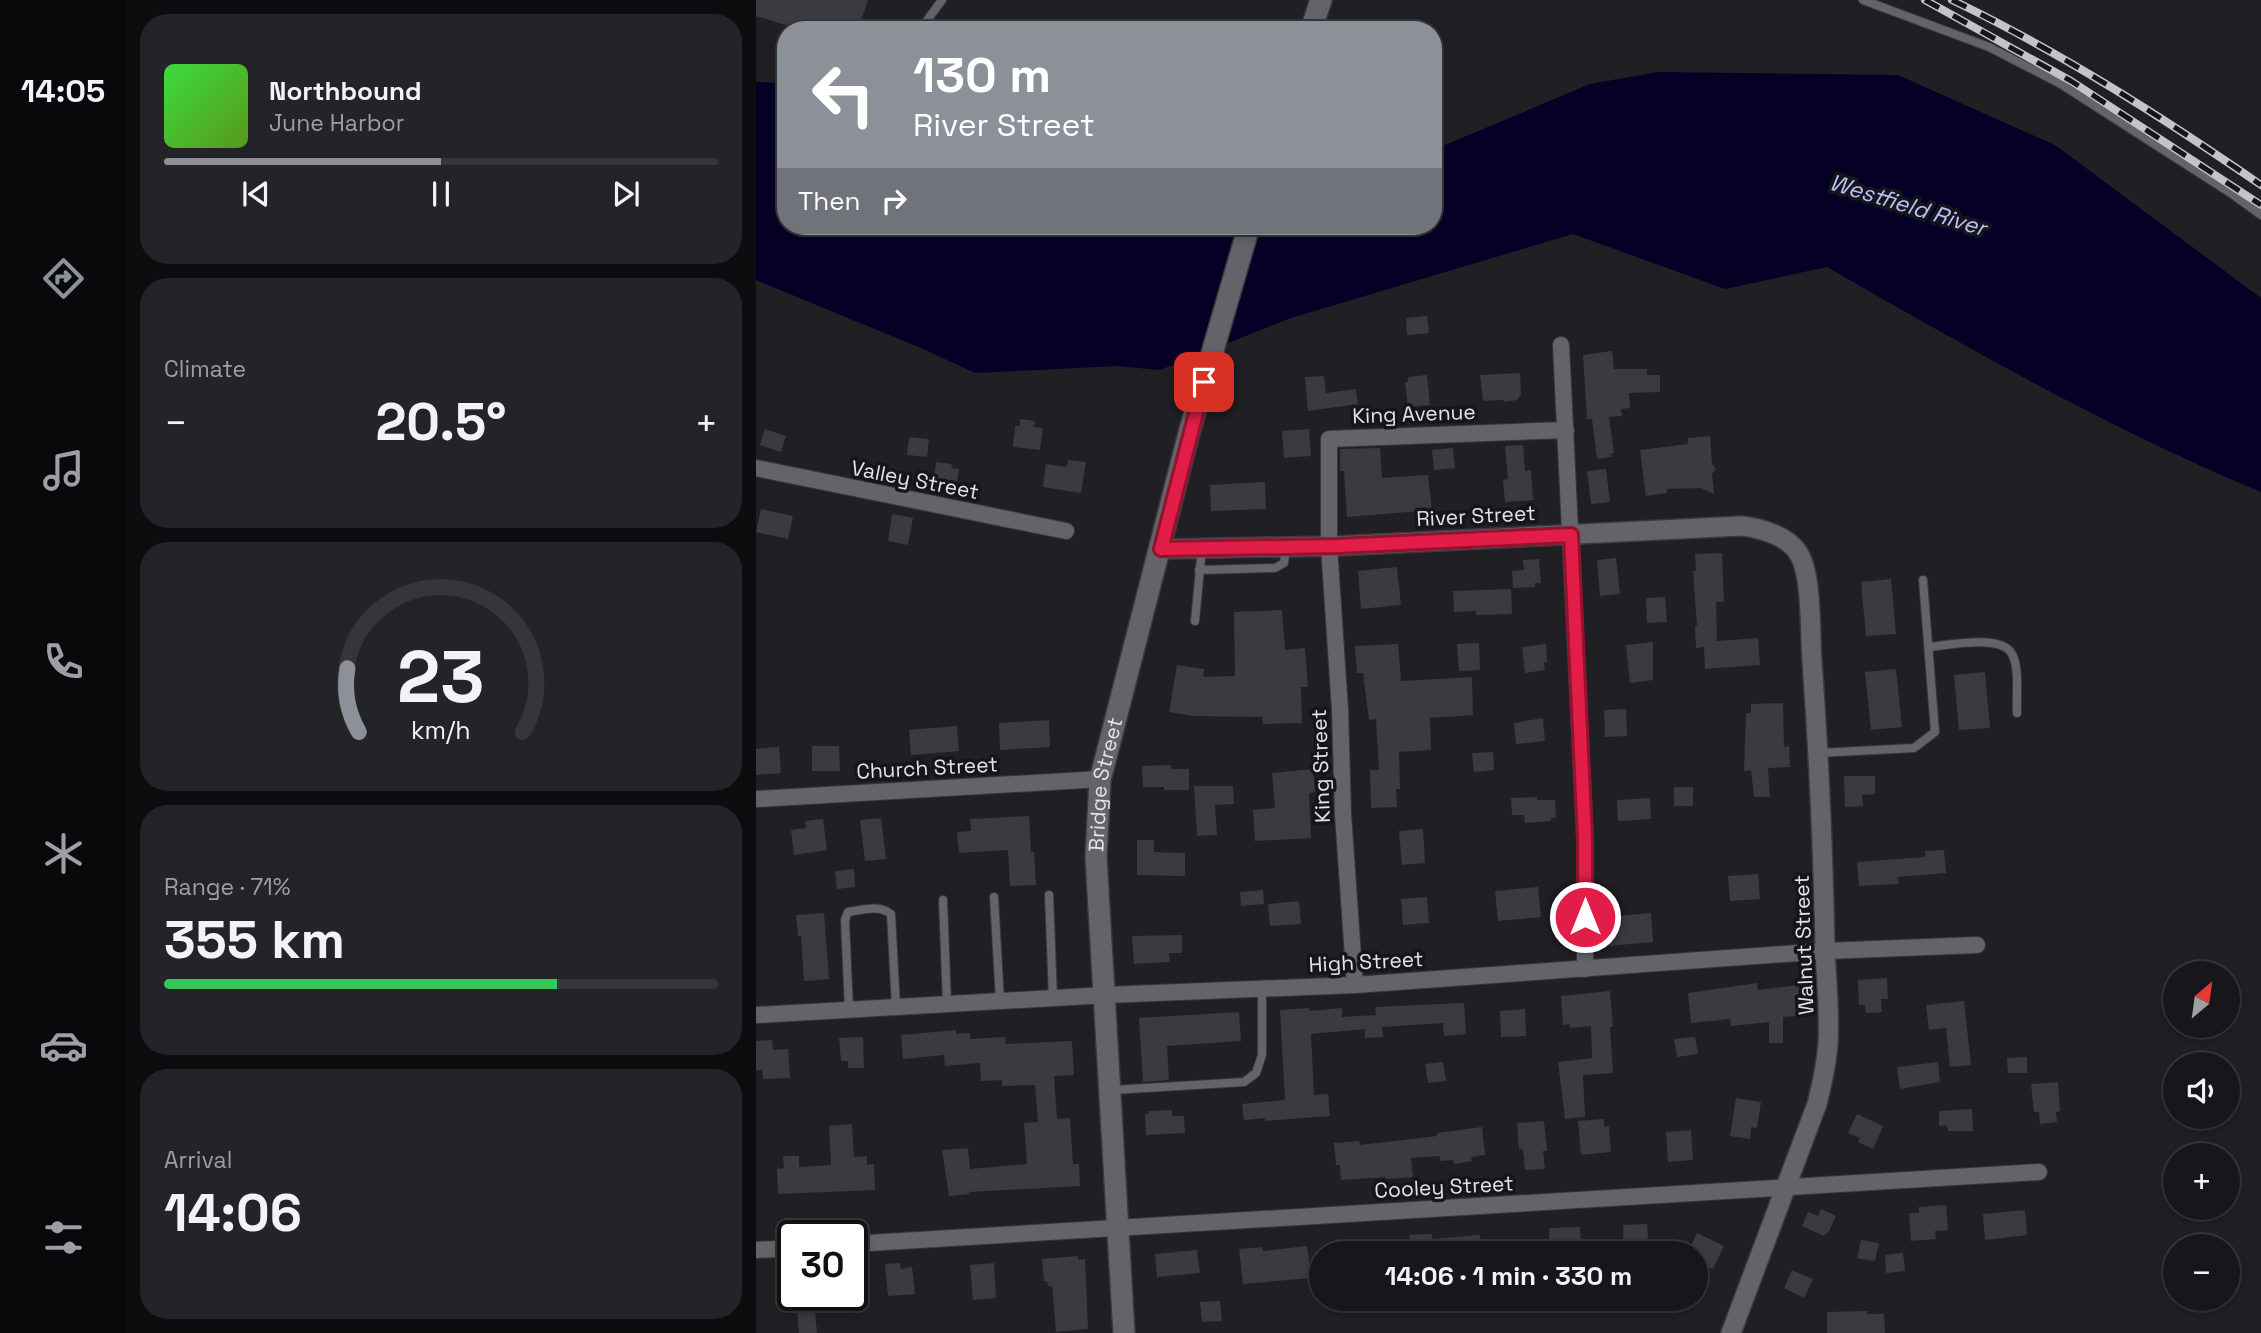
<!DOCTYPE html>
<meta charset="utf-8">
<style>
:root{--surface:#17171b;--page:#242428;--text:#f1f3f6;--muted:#9e9fa3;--line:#36363a;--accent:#8c9099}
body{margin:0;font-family:"Space Grotesk",sans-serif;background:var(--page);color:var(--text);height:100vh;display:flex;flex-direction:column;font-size:26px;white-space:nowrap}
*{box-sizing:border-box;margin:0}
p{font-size:23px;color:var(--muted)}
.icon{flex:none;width:38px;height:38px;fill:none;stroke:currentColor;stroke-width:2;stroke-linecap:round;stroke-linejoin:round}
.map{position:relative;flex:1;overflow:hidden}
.side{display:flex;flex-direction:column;gap:14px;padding:14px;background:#0d0d0f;width:630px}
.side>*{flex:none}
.banner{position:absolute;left:21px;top:21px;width:665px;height:214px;border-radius:28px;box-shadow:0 4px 10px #0003,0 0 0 2px var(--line);background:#8c9099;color:#fff;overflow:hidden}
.needle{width:46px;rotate:29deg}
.tools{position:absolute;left:1407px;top:961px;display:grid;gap:14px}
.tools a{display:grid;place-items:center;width:77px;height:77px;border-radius:50%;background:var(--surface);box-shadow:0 4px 10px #0003,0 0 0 2px var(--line);font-size:35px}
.speed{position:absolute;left:21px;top:1220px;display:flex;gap:14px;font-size:35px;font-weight:700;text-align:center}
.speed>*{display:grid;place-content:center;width:91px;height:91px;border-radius:50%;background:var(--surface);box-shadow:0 4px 10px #0003,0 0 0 2px var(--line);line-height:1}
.speed .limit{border:4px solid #111;border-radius:10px;background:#fff;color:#111}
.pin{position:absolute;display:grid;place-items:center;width:60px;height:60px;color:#fff;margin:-30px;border-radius:14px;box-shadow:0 4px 10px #0006}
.me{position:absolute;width:77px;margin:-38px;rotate:0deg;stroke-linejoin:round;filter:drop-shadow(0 0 5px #0008)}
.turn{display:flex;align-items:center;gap:24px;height:147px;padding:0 21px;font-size:32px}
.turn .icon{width:91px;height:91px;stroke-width:2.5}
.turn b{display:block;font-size:49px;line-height:60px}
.then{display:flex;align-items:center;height:66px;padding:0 21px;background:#0003;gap:14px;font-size:26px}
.big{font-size:52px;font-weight:700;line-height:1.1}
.side .tile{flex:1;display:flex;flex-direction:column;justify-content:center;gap:10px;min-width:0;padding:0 24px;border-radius:28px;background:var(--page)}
.side .dial{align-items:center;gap:0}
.dial svg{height:182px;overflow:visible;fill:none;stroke:var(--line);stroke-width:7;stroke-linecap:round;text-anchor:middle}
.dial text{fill:var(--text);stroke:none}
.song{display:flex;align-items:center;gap:21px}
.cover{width:84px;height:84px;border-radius:10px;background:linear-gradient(135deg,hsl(120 70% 55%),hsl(90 70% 35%))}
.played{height:7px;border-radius:4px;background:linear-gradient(90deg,var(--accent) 50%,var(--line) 50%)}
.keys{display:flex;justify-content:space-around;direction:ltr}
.heat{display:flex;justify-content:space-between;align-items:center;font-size:38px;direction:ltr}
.charge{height:10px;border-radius:5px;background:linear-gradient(90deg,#34c759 71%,var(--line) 0)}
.trip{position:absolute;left:553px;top:1241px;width:399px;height:70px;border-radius:35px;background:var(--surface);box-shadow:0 4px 10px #0003,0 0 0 2px var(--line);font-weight:700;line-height:70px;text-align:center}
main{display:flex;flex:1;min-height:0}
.dock{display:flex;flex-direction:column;width:126px;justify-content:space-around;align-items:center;background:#09090b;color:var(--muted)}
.dock .icon{width:49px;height:49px}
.dock .on{color:var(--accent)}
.dock b{font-size:32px;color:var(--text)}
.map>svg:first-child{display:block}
</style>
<main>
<nav class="dock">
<b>14:05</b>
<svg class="icon on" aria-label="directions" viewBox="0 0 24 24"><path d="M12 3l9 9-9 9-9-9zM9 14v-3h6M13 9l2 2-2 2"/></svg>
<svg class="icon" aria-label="music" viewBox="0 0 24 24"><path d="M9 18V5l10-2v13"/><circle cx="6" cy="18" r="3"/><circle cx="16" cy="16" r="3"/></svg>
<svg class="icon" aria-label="phone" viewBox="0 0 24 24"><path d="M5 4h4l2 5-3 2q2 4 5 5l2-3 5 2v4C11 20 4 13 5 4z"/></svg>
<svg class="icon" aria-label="climate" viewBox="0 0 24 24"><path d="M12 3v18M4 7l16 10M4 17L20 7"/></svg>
<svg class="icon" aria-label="car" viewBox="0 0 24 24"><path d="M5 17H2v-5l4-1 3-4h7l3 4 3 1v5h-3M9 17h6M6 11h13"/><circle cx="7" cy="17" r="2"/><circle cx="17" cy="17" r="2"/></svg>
<svg class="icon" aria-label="filters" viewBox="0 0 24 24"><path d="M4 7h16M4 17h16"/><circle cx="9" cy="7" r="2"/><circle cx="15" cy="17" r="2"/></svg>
</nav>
<section class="side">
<div class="tile">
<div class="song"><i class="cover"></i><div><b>Northbound</b><p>June Harbor</p></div></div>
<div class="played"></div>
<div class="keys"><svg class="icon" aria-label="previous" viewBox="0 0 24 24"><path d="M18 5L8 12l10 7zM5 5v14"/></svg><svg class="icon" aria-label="pause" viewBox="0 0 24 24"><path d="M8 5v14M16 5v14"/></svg><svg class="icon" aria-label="next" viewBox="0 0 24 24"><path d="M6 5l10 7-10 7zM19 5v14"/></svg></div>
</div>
<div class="tile"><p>Climate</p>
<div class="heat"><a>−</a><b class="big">20.5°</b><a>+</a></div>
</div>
<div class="tile dial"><svg viewBox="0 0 100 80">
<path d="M14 69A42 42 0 1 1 86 69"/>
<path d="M14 69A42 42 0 0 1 9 41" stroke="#8c9099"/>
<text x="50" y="56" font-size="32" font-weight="700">23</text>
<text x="50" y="72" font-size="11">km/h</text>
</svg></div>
<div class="tile"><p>Range · 71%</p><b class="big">355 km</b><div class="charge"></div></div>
<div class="tile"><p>Arrival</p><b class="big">14:06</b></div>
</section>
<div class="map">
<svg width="1505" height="1333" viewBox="0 0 1505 1333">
<rect width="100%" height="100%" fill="#1f1f24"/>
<path fill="#070026" d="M 902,72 L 1142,75 L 1299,145 L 1505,298 L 1505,492 C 1355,430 1212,348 1071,267 L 969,289 L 817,234 L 535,318 L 404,370 L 362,366 L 219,373 L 167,349 L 0,280 L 0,82 L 30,83 L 30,226 L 677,226 L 677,150 L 834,84 Z"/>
<path fill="#3a3a40" d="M 0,0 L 112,0 L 102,30 L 29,30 L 30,25 L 0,16 Z
M 671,316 L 673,333 L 651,335 L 650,318 Z
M 856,351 L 858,369 L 891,369 L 891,375 L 904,375 L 904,392 L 873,393 L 874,408 L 865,409 L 866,416 L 853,417 L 858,453 L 855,453 L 856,457 L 841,459 L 836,419 L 831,419 L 827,355 Z
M 764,373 L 765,394 L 761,400 L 748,402 L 748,400 L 727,401 L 724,375 Z
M 671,375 L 674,405 L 652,407 L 649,382 L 652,382 L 652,377 Z
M 568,376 L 570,393 L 600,389 L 602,404 L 552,411 L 549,377 Z
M 264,419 L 279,421 L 278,427 L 287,428 L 284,450 L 257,447 L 259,426 L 264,426 Z
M 9,429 L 30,436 L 25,452 L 4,445 Z
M 553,429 L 555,456 L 528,458 L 526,431 Z
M 954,436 L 956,464 L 960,469 L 956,474 L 958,494 L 945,488 L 911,489 L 911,493 L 890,496 L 884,450 L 932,444 L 932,438 Z
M 153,437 L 173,439 L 171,457 L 151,455 Z
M 767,445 L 769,471 L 775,470 L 777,500 L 749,502 L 747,480 L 752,479 L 749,446 Z
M 624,448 L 626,478 L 672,475 L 676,510 L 591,517 L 588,471 L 584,471 L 584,449 Z
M 697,448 L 699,468 L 678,470 L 676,450 Z
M 312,460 L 330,462 L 325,493 L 287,487 L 290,464 L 311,467 Z
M 180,462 L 196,464 L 195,468 L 203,469 L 200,488 L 177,485 Z
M 850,469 L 854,502 L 835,504 L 831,471 Z
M 509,482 L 510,509 L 455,511 L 454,485 Z
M 5,509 L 37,516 L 32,539 L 0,532 Z
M 136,514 L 157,518 L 152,545 L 132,541 Z
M 966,553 L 968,602 L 960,602 L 961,641 L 1002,638 L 1004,665 L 949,669 L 948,647 L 940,648 L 939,626 L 941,626 L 937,571 L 940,571 L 939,554 Z
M 860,558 L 864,594 L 844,596 L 841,560 Z
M 783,559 L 785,583 L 779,583 L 779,587 L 757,588 L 756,571 L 768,570 L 767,560 Z
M 641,567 L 645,605 L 605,609 L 602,571 Z
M 1135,579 L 1140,634 L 1110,636 L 1105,582 Z
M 755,589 L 756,614 L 720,615 L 720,611 L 698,612 L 697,591 Z
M 909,597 L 911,622 L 891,623 L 890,598 Z
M 526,610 L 529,650 L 549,648 L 552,687 L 545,687 L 546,723 L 507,724 L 506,717 L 438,716 L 413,712 L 421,665 L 448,669 L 447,677 L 479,676 L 478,612 Z
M 897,642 L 897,680 L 874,683 L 870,645 Z
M 723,643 L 724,670 L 703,671 L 701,644 Z
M 642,644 L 645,681 L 716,677 L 717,715 L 674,718 L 675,750 L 643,752 L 644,789 L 640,789 L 641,807 L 615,808 L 614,770 L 623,770 L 620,719 L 613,720 L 607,673 L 601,673 L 599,646 Z
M 790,644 L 791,662 L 788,662 L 789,670 L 769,673 L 766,647 Z
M 1140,669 L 1146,727 L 1115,730 L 1109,672 Z
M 1229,672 L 1234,728 L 1203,730 L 1198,675 Z
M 1027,703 L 1028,747 L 1033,746 L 1034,767 L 1012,768 L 1014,797 L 998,797 L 995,770 L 988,771 L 990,713 L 995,713 L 995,704 Z
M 870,709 L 871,736 L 849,737 L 848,710 Z
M 787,718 L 789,741 L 760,744 L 758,723 Z
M 293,720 L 294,747 L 244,750 L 243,723 Z
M 201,726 L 203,751 L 155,755 L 153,730 Z
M 56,746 L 83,746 L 84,771 L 56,771 Z
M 23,747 L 25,773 L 0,775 L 0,749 Z
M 737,752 L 738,770 L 718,772 L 716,753 Z
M 415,765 L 415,769 L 433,769 L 433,790 L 408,790 L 408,787 L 387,787 L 386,766 Z
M 557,769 L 559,792 L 553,793 L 555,838 L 499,841 L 497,810 L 519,808 L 516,773 Z
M 1088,776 L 1119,776 L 1119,794 L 1106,795 L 1107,806 L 1089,807 Z
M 438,786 L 477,786 L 478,804 L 459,805 L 461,835 L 441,836 Z
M 918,787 L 937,787 L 937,806 L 918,806 Z
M 781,797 L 781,800 L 799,800 L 800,818 L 795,818 L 795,821 L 769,823 L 768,815 L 756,815 L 755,798 Z
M 894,798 L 895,819 L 862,821 L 861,800 Z
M 273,816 L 275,852 L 278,852 L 280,885 L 254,886 L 252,850 L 203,853 L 201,832 L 215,831 L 214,819 Z
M 125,818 L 130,859 L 109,861 L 104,820 Z
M 67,819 L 71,850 L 38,855 L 35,830 L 50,828 L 49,821 Z
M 667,829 L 669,863 L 646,865 L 643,831 Z
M 381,840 L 398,840 L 398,852 L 429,853 L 429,876 L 381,875 Z
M 1188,850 L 1190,873 L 1142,877 L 1143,884 L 1103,886 L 1101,862 L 1169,857 L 1169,851 Z
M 98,869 L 99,887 L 81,889 L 79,871 Z
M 1002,874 L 1004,899 L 974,901 L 972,876 Z
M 782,887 L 785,917 L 742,921 L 739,891 Z
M 507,890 L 508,904 L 485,906 L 484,892 Z
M 671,897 L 673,923 L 647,925 L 645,899 Z
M 543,901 L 545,924 L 514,926 L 512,904 Z
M 68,913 L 73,979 L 48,981 L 45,936 L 42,936 L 40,915 Z
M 895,913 L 897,942 L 852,946 L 850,917 Z
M 426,935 L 426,953 L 413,953 L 414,962 L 378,964 L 376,936 Z
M 1131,978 L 1132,999 L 1125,999 L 1126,1012 L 1110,1013 L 1109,1005 L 1103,1005 L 1102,980 Z
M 1001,983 L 1002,990 L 1043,985 L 1046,1011 L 1039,1012 L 1040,1016 L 1027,1017 L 1027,1043 L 1013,1043 L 1013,1022 L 975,1026 L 974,1019 L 935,1023 L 932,993 Z
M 854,991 L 857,1027 L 854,1027 L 857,1073 L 827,1075 L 829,1117 L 809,1119 L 802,1062 L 836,1058 L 835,1026 L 814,1028 L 814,1024 L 807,1025 L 805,996 Z
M 1208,1001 L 1215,1065 L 1194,1067 L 1190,1028 L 1173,1030 L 1170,1005 Z
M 708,1003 L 710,1034 L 688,1036 L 687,1023 L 626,1027 L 627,1037 L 609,1038 L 609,1029 L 555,1034 L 558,1095 L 572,1094 L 574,1116 L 509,1121 L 509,1118 L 488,1120 L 486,1104 L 529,1100 L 524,1010 L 553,1008 L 553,1011 L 586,1008 L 586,1017 L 620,1015 L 619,1007 Z
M 769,1009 L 770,1036 L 745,1037 L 744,1011 Z
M 483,1012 L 485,1041 L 411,1046 L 413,1080 L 387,1082 L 383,1018 Z
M 200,1030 L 200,1034 L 214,1033 L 214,1039 L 249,1037 L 250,1044 L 316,1041 L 318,1075 L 298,1076 L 301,1119 L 314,1118 L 317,1164 L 323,1164 L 324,1186 L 213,1192 L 213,1194 L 193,1196 L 186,1150 L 212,1148 L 214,1169 L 271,1164 L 268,1123 L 282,1122 L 279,1085 L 246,1086 L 246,1080 L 225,1081 L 224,1063 L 189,1066 L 188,1055 L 147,1059 L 145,1035 Z
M 107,1037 L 108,1068 L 92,1068 L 92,1061 L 85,1061 L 83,1038 Z
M 939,1037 L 942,1054 L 921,1057 L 918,1039 Z
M 16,1040 L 17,1050 L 32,1049 L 34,1078 L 7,1079 L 6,1070 L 0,1070 L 0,1041 Z
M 1271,1057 L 1271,1073 L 1252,1073 L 1251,1058 Z
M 687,1062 L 690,1081 L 672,1083 L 669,1064 Z
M 1182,1062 L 1184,1082 L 1144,1089 L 1141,1067 Z
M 1302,1082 L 1304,1111 L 1300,1112 L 1301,1122 L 1284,1124 L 1283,1112 L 1278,1112 L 1275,1084 Z
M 980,1098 L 1005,1102 L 1001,1128 L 995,1127 L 994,1139 L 974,1136 Z
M 1216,1109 L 1217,1131 L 1192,1131 L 1191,1125 L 1183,1126 L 1183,1111 Z
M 416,1110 L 416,1116 L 428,1116 L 429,1133 L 390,1135 L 389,1114 L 393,1114 L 393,1111 Z
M 1101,1114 L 1127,1126 L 1117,1149 L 1102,1142 L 1104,1138 L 1092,1133 Z
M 848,1119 L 848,1127 L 853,1126 L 855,1152 L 825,1155 L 822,1121 Z
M 788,1121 L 791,1151 L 787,1151 L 789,1169 L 769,1170 L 767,1149 L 763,1150 L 761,1123 Z
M 96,1124 L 98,1157 L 111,1156 L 111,1165 L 118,1164 L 119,1190 L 22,1194 L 21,1169 L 28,1168 L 27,1156 L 43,1156 L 43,1167 L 75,1165 L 73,1126 Z
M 726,1127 L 729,1155 L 715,1157 L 716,1161 L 698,1164 L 697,1160 L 684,1161 L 684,1156 L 655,1158 L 657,1177 L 630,1179 L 630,1177 L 585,1180 L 584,1165 L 580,1165 L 578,1143 L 603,1141 L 604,1145 L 681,1136 L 681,1133 Z
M 935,1130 L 937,1160 L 912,1162 L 910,1132 Z
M 1190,1205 L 1192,1230 L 1179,1231 L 1180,1239 L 1155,1241 L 1153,1213 L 1163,1213 L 1163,1207 Z
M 1065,1209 L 1080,1216 L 1072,1233 L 1070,1233 L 1068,1236 L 1046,1226 L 1052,1212 L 1062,1216 Z
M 1269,1210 L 1271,1235 L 1229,1240 L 1227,1214 Z
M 891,1224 L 893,1253 L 868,1253 L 867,1225 Z
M 824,1227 L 825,1249 L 821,1249 L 822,1253 L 794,1253 L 793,1228 Z
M 941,1233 L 968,1246 L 957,1269 L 952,1267 L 940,1292 L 940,1251 L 934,1248 Z
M 676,1234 L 676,1239 L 724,1235 L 725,1253 L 647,1253 L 646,1242 L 654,1241 L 653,1235 Z
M 1105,1240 L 1123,1243 L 1119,1261 L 1101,1258 Z
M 551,1246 L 555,1278 L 487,1284 L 483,1249 L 506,1247 L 507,1251 Z
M 441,1250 L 444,1273 L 401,1277 L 399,1254 Z
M 1147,1253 L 1149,1271 L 1130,1273 L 1129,1255 Z
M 322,1256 L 322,1260 L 329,1259 L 332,1329 L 300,1332 L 296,1286 L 292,1286 L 291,1281 L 288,1281 L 286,1259 Z
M 144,1263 L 145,1269 L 156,1267 L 159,1294 L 132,1296 L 129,1264 Z
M 238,1263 L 240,1298 L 217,1300 L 214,1265 Z
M 1036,1270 L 1057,1279 L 1048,1298 L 1028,1288 Z
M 40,1295 L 63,1295 L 64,1312 L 59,1312 L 61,1333 L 43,1333 Z
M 464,1301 L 466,1321 L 446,1322 L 444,1302 Z
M 1111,1311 L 1111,1314 L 1128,1314 L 1129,1333 L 1071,1333 L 1071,1312 Z"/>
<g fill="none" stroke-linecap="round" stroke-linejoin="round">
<g stroke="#39393d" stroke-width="10">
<path id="service" d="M 1107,0 L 1233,47 L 1303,83 L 1476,194 L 1505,215
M 164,30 L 186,0
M 443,570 L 519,568 L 528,563 L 530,548
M 439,621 L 446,548
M 1173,647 C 1192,645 1246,634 1256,654 C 1264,669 1260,696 1261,713
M 1062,753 L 1158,748 L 1179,732 L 1167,580
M 293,895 L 297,998
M 238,897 L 244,1001
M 187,900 L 191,1004
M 93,1010 L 89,920 L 92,912 C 106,910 123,904 135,914 L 140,1007
M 357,1090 L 488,1082 L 500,1073 L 506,1055 L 506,989"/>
</g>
<g stroke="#39393d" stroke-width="18">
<path id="minor" d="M 805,345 L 829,839 L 829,969
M 0,468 L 310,531
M 0,799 L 345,779
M 599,985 L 587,814 L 584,710 L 573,546 L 573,439 L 810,430
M 0,1015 L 350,995 L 599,985 L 1069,951 L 1221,945
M 96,1244 L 1283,1172
M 0,1250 L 37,1248"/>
</g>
<g stroke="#39393d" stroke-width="22">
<path id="tertiary" d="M 405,549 L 581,546 L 985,526 C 1005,528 1034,536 1044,556 C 1056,578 1054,634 1056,661 C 1063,756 1067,851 1069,947 C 1070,979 1074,1010 1072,1042 C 1071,1063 1066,1084 1061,1104 L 975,1333"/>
</g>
<g stroke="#39393d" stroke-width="24">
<g id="secondary">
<path d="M 555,30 L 565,0"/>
<path id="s1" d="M 368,1333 L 340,857 L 344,780 L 352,749 L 433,433 L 493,226"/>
</g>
</g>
<use href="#service" stroke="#636369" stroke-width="8"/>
<use href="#minor" stroke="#636369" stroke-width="16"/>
<use href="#tertiary" stroke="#636369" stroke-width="19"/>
<use href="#secondary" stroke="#636369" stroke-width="21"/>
<g stroke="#c3c4c8" stroke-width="8">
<path id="rail" d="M 1169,0 L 1315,81 L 1505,205
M 1196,0 C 1304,52 1406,117 1505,185"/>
</g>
<use href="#rail" stroke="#15161b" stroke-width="5" stroke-dasharray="16" stroke-linecap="butt"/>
</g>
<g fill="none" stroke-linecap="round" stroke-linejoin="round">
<g stroke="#92132f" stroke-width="18">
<path id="route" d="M 448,382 L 405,549 L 582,546 L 815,535 L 829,839 L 829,917"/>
</g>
<use href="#route" stroke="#e11d48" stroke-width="12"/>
</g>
<g text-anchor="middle" stroke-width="7" stroke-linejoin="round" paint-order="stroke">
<g font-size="21" fill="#e2e3e6" stroke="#15161b">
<text transform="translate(658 414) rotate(-2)" y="7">King Avenue</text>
<text transform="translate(159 480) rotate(11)" y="7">Valley Street</text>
<text transform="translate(720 516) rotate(-3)" y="7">River Street</text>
<text transform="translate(565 766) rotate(-92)" y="7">King Street</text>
<text transform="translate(171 768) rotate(-3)" y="7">Church Street</text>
<text dy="7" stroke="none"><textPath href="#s1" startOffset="550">Bridge Street</textPath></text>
<text transform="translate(1048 945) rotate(-92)" y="7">Walnut Street</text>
<text transform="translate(610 962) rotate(-3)" y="7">High Street</text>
<text transform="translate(688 1187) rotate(-3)" y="7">Cooley Street</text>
</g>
<g font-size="23" font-style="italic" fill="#bebefa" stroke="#15161b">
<text transform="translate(1152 205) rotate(17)" y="8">Westfield River</text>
</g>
</g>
</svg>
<div class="tools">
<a><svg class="needle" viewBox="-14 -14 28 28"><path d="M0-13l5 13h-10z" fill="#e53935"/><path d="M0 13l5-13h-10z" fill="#9e9fa3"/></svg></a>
<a><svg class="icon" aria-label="sound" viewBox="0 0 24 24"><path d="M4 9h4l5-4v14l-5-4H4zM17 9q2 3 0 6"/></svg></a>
<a>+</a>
<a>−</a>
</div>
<div class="speed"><div class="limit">30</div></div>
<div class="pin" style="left:448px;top:382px;background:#d93025"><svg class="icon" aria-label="arrive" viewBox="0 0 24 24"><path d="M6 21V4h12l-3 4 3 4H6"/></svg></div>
<svg class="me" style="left:829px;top:917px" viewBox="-20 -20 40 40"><circle r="17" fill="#e11d48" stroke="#fff" stroke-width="3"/><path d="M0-11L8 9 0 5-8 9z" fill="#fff"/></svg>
<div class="trip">14:06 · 1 min · 330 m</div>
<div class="banner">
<div class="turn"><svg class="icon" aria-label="left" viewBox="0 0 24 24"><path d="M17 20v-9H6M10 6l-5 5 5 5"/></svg><div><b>130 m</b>River Street</div></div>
<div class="then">Then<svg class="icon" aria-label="right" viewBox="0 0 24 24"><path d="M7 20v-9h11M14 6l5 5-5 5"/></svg></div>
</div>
</div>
</main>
